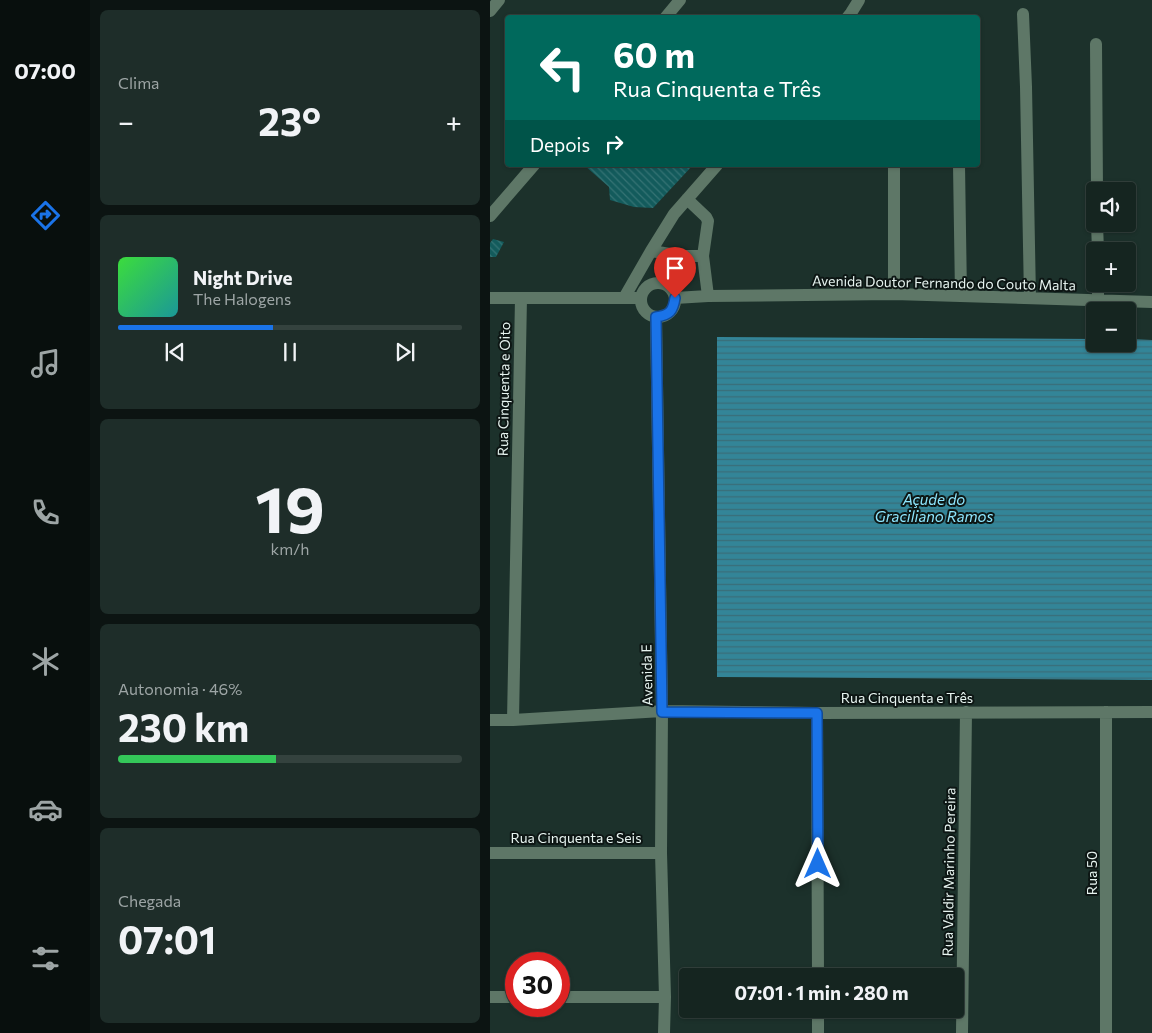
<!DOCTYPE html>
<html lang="pt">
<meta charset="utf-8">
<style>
:root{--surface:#152520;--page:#1e2d29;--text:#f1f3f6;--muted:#9da5a5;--line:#34423e;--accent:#1a73e8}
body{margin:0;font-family:Commissioner,sans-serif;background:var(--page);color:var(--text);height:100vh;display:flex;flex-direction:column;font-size:19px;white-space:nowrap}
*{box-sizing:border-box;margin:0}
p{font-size:16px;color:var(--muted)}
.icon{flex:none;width:28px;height:28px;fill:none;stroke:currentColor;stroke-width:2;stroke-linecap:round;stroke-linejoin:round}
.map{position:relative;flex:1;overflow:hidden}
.panel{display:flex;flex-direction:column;gap:10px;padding:10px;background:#0c1412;width:400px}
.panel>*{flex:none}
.banner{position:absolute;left:15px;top:15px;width:475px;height:152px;border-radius:5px;box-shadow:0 1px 4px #0004,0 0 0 1px var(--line);background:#00695c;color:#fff;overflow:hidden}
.tools{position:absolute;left:596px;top:182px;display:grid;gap:10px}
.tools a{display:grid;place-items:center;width:50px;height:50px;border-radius:5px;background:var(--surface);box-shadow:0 1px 4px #0004,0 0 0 1px var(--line);font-size:25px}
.speed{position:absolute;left:15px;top:952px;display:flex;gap:10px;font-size:25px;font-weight:700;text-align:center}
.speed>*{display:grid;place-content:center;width:65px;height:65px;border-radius:50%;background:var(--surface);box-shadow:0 1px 4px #0004,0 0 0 1px var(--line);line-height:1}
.speed .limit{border:8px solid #d22;background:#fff;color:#111}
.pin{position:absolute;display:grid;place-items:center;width:42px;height:42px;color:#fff;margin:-51px -21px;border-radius:50% 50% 50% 0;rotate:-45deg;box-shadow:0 0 5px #0007}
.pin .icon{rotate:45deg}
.me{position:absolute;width:55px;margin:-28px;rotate:0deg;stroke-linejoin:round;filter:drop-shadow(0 0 4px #0008)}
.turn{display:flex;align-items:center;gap:18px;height:105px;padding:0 25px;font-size:22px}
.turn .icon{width:65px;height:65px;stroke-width:2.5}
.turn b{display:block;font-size:35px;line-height:42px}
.then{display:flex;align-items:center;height:48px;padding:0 25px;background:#0003;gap:10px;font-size:19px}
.big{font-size:38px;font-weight:700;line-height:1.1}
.panel .widget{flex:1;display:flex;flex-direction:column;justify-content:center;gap:8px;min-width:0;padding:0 18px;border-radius:8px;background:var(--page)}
.panel .dial{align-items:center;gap:0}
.dial b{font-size:65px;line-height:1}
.song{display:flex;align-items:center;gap:15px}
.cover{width:60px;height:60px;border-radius:8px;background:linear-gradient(135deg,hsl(120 70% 55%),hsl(180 70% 35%))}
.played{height:5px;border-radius:2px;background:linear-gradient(90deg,var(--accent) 45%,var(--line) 45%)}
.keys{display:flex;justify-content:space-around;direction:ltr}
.heat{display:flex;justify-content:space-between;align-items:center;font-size:28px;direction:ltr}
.charge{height:8px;border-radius:4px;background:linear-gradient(90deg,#34c759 46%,var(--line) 0)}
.trip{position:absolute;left:189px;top:968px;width:285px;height:50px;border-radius:5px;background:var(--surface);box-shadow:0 1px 4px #0004,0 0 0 1px var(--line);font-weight:700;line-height:50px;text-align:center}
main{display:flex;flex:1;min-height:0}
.menu{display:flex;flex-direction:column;width:90px;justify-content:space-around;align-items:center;background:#080f0d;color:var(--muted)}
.menu .icon{width:35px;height:35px}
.menu .selected{color:var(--accent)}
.menu b{font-size:22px;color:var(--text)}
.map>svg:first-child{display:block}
</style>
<main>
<nav class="menu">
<b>07:00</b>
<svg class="icon selected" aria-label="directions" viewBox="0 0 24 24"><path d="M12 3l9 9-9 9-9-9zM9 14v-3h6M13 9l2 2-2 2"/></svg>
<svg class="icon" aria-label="music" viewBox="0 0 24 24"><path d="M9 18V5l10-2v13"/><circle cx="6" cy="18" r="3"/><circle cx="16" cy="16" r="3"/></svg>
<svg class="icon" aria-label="phone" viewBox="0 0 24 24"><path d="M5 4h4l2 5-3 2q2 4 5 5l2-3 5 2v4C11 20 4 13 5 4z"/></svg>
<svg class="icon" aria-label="climate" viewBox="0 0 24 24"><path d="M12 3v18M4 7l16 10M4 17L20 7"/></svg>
<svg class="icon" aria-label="car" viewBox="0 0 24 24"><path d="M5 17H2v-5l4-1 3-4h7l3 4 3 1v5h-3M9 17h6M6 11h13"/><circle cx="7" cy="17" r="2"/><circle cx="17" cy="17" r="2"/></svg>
<svg class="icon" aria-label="filters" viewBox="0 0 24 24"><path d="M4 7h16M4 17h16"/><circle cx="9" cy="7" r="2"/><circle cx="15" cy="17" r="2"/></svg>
</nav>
<section class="panel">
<div class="widget"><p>Clima</p>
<div class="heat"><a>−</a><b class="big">23°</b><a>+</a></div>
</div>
<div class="widget">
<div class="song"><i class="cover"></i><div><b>Night Drive</b><p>The Halogens</p></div></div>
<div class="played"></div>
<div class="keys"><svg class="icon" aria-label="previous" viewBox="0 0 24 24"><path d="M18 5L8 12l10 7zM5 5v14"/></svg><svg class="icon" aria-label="pause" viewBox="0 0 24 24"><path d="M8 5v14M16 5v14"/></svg><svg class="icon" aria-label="next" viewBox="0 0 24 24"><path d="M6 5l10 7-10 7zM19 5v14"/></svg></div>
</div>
<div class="widget dial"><b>19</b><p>km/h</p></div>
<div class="widget"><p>Autonomia · 46%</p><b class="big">230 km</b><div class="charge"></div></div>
<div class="widget"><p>Chegada</p><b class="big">07:01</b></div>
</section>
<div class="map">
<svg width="662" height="1033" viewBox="0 0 662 1033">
<defs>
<pattern id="water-rules" width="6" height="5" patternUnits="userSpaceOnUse" patternTransform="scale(1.25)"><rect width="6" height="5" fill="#338598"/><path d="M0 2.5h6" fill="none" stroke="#3a6d78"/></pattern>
<pattern id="building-back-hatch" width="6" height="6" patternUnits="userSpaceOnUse" patternTransform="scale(1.25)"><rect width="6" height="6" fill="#135b5c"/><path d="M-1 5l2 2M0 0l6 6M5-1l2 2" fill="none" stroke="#357374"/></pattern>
</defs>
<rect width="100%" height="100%" fill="#1c312b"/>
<path fill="url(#water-rules)" d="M 227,337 L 605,339 L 605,344 L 638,344 L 638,339 L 662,340 L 662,680 L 227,677 Z"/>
<path fill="url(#building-back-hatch)" d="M 94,165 L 203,165 L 163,208 L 144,207 L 120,200 L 119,187 Z
M 3,239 L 14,242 L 6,257 L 0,257 L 0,243 Z"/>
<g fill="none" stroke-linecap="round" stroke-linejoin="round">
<path stroke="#5e7767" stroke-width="12" d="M 0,11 L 9,0
M 533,14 L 536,87 L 540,298
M 175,18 L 190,0
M 357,18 L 361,13 L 369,0
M 606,44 L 607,191
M 469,165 L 471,295
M 404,168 L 404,294
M 0,216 L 44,165
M 607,224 L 608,251
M 161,251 L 193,256 L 213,256 L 218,221 L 216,217 L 197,199
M 213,256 L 218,296
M151 300a17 17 0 1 1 34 0a17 17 0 1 1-34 0Z
M 608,284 L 608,301
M 0,298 L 151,298
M 134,298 L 161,251 L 184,214 L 227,165
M 185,298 L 218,296 L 404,294 L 662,302
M 166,317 L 172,711 L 171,853 L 175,997 L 174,1033
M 327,713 L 328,976
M 0,720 L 23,720 L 172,711 L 327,713 L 662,712
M 23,720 L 31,298
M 0,853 L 171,853
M 0,997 L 26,997
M 69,997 L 175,997
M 328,1009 L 328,1033
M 472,1033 L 476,712
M 616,1033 L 616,712"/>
</g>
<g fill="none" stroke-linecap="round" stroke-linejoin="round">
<g stroke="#114b97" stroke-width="12">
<path id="route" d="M 185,298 C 183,311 180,315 166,317 L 172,712 L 327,713 L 328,864"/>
</g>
<use href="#route" stroke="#1a73e8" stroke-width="9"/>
</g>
<g text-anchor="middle" stroke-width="4" stroke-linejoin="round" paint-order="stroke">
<g font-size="14" fill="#e7f4f0" stroke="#0d1614">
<text transform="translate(454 283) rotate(1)" y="5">Avenida Doutor Fernando do Couto Malta</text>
<text transform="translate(14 389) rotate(-89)" y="5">Rua Cinquenta e Oito</text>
<text transform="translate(157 675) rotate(-91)" y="5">Avenida E</text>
<text x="417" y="703">Rua Cinquenta e Três</text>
<text x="86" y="843">Rua Cinquenta e Seis</text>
<text transform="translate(459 872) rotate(-89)" y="5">Rua Valdir Marinho Pereira</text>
<text transform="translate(602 873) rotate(-90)" y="5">Rua 50</text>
</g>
<g font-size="15" font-style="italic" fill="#8ee6fe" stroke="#0d1614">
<text x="444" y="505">Açude do<tspan x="444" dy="17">Graciliano Ramos</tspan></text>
</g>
</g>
</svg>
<div class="tools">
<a><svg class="icon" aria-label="sound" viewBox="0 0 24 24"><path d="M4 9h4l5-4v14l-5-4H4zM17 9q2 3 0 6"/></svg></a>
<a>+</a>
<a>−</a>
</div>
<div class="speed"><div class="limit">30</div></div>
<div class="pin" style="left:185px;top:298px;background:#d93025"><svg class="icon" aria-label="arrive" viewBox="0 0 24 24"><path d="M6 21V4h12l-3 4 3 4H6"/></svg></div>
<svg class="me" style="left:328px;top:864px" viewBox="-20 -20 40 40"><path d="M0-17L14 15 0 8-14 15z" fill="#1a73e8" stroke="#fff" stroke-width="4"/></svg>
<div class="trip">07:01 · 1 min · 280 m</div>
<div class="banner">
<div class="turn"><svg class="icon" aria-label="left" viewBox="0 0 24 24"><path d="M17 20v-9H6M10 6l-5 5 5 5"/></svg><div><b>60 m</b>Rua Cinquenta e Três</div></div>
<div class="then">Depois<svg class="icon" aria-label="right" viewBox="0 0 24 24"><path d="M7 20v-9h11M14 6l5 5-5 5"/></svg></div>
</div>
</div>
</main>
